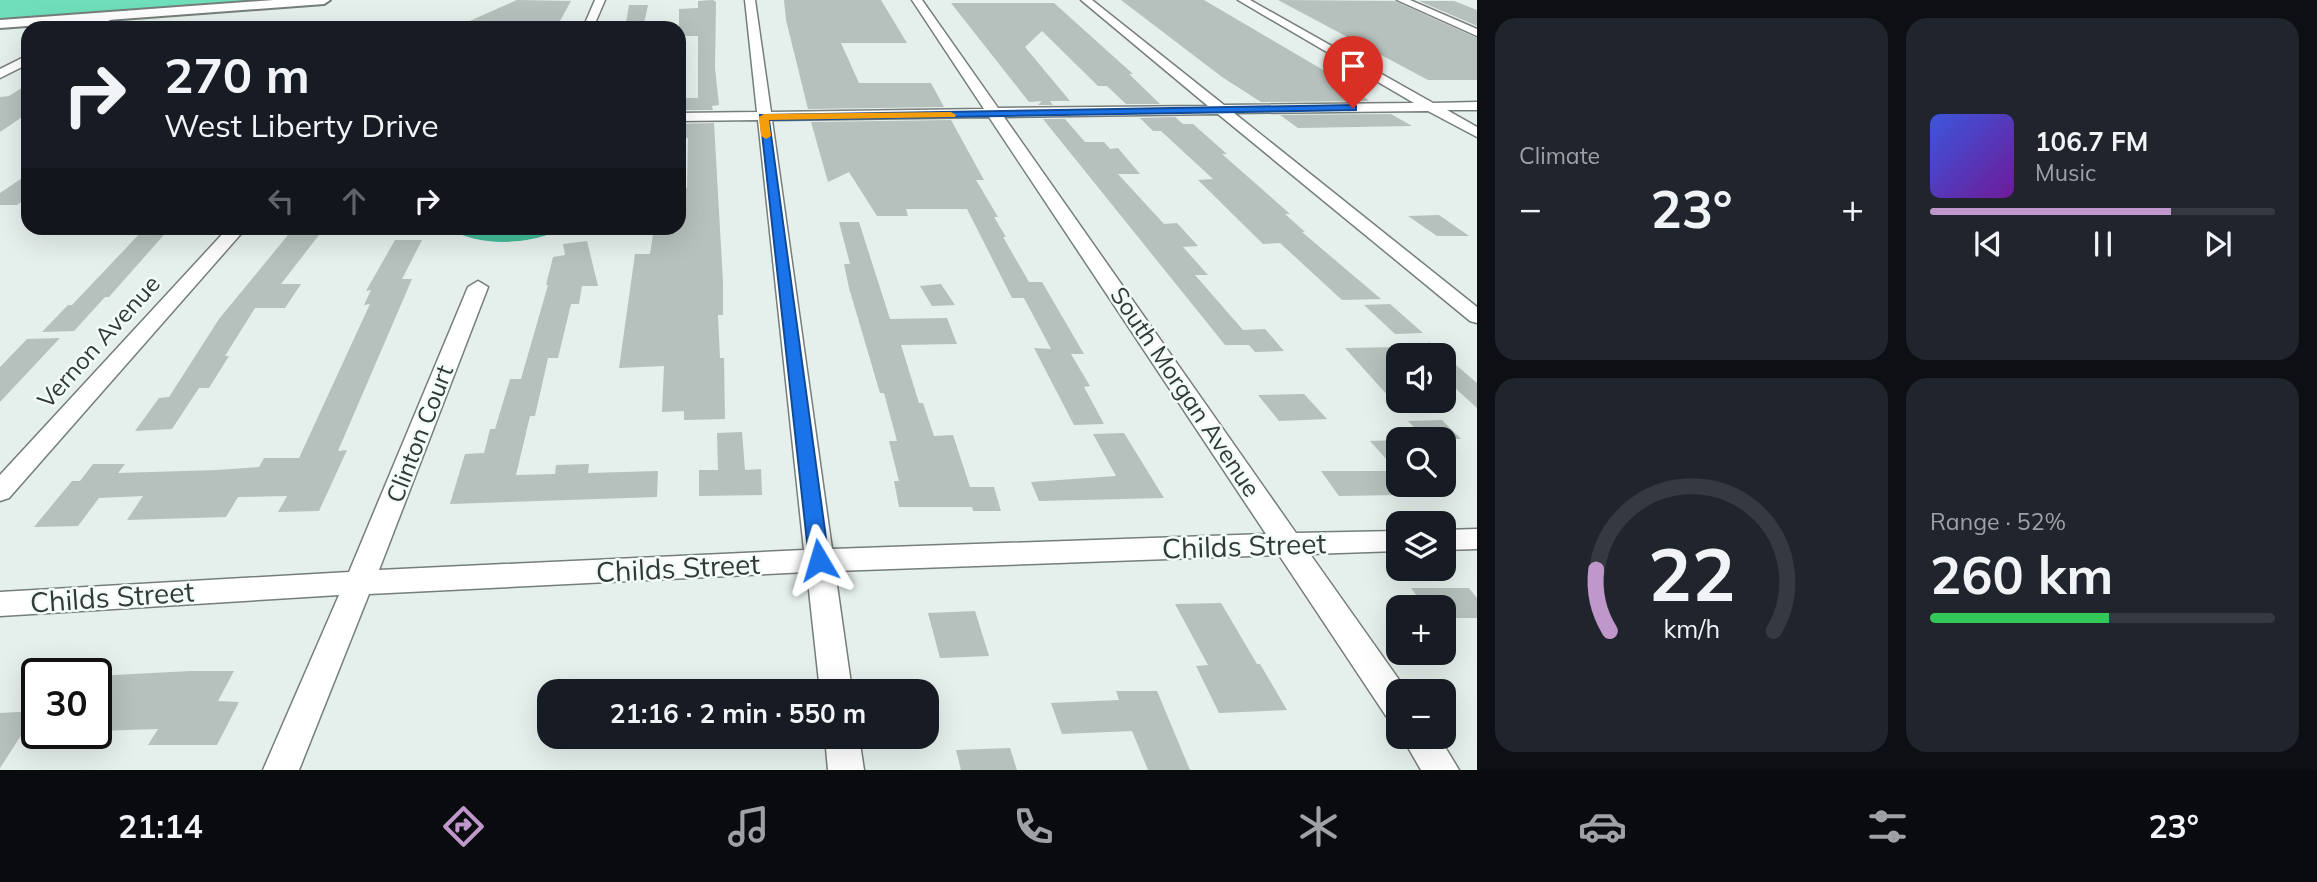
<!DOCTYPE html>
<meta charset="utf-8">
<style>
:root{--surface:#171b24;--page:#20242c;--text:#f1f3f6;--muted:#9ea1a6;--line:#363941;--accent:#bf97ca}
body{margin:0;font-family:Mulish,sans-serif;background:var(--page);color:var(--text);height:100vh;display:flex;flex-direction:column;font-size:26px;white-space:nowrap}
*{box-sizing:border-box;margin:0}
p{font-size:23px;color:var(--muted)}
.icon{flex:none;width:38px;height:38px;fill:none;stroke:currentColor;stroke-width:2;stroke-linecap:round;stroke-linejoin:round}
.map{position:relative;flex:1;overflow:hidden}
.details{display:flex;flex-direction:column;gap:18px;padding:18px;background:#0d0f14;width:840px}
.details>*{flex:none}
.banner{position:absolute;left:21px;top:21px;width:665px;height:214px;border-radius:21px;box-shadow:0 7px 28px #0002;background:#171b24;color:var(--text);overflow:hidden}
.buttons{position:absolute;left:1386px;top:343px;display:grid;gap:14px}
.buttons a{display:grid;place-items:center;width:70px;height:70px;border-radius:14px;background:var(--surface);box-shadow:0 7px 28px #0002;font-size:35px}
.speed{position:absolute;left:21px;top:658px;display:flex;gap:14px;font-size:35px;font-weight:700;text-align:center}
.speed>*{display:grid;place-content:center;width:91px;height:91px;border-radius:50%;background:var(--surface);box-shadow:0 7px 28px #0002;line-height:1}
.speed .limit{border:4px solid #111;border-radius:10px;background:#fff;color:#111}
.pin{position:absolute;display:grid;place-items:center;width:60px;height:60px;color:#fff;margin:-72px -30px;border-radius:50% 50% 50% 0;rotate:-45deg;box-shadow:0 0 7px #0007}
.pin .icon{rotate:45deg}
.me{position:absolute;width:77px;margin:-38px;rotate:353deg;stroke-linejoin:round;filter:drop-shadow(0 0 5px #0008)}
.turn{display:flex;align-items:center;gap:24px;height:147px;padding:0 28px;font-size:32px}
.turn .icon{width:91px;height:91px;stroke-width:2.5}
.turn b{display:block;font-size:49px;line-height:60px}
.lanes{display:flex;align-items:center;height:66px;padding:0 28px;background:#0003;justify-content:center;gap:35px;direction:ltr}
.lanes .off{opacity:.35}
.big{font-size:52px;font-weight:700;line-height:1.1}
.details .tile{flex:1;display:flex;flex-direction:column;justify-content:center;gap:10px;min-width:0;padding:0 24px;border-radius:21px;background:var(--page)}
.details .dial{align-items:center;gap:0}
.dial svg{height:182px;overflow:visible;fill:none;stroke:var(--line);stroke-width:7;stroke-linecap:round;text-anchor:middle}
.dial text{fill:var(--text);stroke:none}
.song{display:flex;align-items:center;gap:21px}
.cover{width:84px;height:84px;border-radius:10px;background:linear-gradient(135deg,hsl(230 70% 55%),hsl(280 70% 35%))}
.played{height:7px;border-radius:4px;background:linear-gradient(90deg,var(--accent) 70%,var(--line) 70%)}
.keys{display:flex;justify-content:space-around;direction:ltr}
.heat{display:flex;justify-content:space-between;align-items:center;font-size:38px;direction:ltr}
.charge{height:10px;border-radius:5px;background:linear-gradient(90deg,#34c759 52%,var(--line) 0)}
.details .tiles{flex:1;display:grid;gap:18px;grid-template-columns:repeat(2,1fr)}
.trip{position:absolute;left:537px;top:679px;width:402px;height:70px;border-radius:21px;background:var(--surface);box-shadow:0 7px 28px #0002;font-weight:700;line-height:70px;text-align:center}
.tabs{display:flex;height:112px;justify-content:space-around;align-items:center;background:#090b0e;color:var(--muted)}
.tabs .icon{width:49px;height:49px}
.tabs .active{color:var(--accent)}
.tabs b{font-size:32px;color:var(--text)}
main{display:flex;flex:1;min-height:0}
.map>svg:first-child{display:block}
</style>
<main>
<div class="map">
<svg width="1477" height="770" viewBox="0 0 1477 770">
<rect width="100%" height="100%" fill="#e5efeb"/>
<path fill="#6fdeba" d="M 0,0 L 251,0 L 245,4 L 0,22 Z"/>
<path fill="#45bc99" d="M 447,228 L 565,228 C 529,245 481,248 447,228 Z"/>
<path fill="#b6c0bc" d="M 517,0 L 571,1 L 556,28 L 454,28 Z
M 713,0 L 716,2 L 715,68 L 719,105 L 712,106 L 713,110 L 679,110 L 679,98 L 698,98 L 698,36 L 679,36 L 679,9 L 698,8 L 698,1 Z
M 784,0 L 881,0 L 907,43 L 841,43 L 859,83 L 931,83 L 944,107 L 808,109 L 786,20 Z
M 1121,0 L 1204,0 L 1352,87 L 1369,101 L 1261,102 L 1222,77 Z
M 1278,0 L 1395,1 L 1477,38 L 1477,80 L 1428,80 Z
M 1419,1 L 1454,1 L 1477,10 L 1477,26 Z
M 951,3 L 1054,3 L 1133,74 L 1129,74 L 1160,104 L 1126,104 L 1107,86 L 1098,86 L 1042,31 L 1025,47 L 1070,101 L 1050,101 L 1053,105 L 1038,105 L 1042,101 L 1029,102 Z
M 629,5 L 648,5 L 644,23 L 626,23 Z
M 28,84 L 28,113 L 0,132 L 0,97 L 9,96 Z
M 1391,114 L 1412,126 L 1298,128 L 1280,115 Z
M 1175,117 L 1183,124 L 1193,124 L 1227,154 L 1222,154 L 1290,214 L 1285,214 L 1305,232 L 1302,232 L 1381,299 L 1342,300 L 1280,243 L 1263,244 L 1198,180 L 1213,179 L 1161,131 L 1153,131 L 1140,118 Z
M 1043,119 L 1065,119 L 1085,142 L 1104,142 L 1110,149 L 1118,148 L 1140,174 L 1118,174 L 1164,224 L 1177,223 L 1198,246 L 1183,247 L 1208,275 L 1195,275 L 1243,330 L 1265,329 L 1284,351 L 1255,352 L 1249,345 L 1225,345 Z
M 951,120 L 984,180 L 976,180 L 998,217 L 994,217 L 1006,237 L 1003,237 L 1029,282 L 1042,282 L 1084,354 L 1071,354 L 1090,386 L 1084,387 L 1104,424 L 1074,425 L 1034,348 L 1051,349 L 1024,298 L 1012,298 L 967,209 L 906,209 L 908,216 L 877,216 L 849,172 L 828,182 L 811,122 Z
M 714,123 L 723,282 L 723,315 L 718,315 L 720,358 L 724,358 L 725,419 L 684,420 L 684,411 L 662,412 L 664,366 L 619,368 L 635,254 L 650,254 L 654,228 L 679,228 L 679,188 L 687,188 L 688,138 L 679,139 L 679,124 Z
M 28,174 L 28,197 L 17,205 L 0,205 L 0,193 Z
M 1439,215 L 1469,236 L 1437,236 L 1408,216 Z
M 839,222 L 859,222 L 890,319 L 947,318 L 957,344 L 901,345 L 919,403 L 923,403 L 934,436 L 953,435 L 970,487 L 994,487 L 1001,511 L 973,511 L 972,507 L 899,507 L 894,481 L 899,481 L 889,441 L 897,441 L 884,393 L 880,393 L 849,288 L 844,264 L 850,264 Z
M 145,228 L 170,228 L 109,297 L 105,297 L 74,331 L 42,332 L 68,305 L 72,305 Z
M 288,235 L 319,235 L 281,284 L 301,284 L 285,308 L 255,308 L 225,356 L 229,356 L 209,388 L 199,388 L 172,429 L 135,431 L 159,398 L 169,397 L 219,319 Z
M 395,240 L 422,240 L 402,279 L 412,279 L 338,451 L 347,450 L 319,511 L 278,512 L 287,496 L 238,497 L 226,517 L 127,520 L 143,496 L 99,498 L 78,526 L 34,527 L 72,481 L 80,481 L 93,464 L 125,464 L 118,473 L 217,470 L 259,467 L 264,458 L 299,458 L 370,304 L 364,305 L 371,290 L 366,291 Z
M 587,241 L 598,286 L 582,286 L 579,304 L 571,304 L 558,358 L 548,358 L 535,416 L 530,416 L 516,475 L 555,474 L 556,465 L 589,464 L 588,473 L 658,471 L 657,497 L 450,504 L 465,454 L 484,453 L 490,429 L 495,429 L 510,379 L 521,379 L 548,285 L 546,285 L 553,257 L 565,255 L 563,244 Z
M 941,284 L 955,305 L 932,306 L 920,286 Z
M 1390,304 L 1423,333 L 1395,334 L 1364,305 Z
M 60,338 L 0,402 L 0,367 L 27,339 Z
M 1429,342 L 1477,383 L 1477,408 L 1444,378 L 1444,355 L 1418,354 Z
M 1398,347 L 1398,407 L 1345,348 Z
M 1304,394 L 1327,419 L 1279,421 L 1258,395 Z
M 1442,420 L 1461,439 L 1425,439 L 1408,421 Z
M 742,432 L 745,470 L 761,469 L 762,495 L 699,496 L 699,470 L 718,470 L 717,433 Z
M 1124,433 L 1164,498 L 1039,501 L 1031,482 L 1116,476 L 1093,434 Z
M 1398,440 L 1398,495 L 1339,496 L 1321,471 L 1397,471 L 1370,441 Z
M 1411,588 L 1469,588 L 1477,598 L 1477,618 L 1444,618 L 1444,607 L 1425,607 Z
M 1221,603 L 1257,664 L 1260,664 L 1287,710 L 1219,713 L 1196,666 L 1208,665 L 1175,604 Z
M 975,611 L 989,656 L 940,658 L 928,613 Z
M 190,671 L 234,671 L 218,701 L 239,702 L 217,745 L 148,745 L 158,729 L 96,731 L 96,676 Z
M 1116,691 L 1157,691 L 1190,770 L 1148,770 L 1132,731 L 1062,734 L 1051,703 L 1119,700 Z
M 37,711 L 0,768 L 0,713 Z
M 1010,748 L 1017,770 L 961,770 L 956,750 Z"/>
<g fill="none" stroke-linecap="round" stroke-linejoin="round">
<g stroke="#757e7a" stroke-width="3">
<path id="minor" d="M 595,0 L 605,0 L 593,28 L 583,28 Z
M 745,0 L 755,0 L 771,112 L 984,109 L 912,0 L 922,0 L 998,108 L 1208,106 L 1081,0 L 1092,0 L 1224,105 L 1414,103 L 1238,0 L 1250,0 L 1433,103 L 1477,102 L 1477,110 L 1447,110 L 1477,127 L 1477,137 L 1428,111 L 1234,113 L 1477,307 L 1477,323 L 1470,321 L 1218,114 L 1004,117 L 1296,533 L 1398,531 L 1398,551 L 1310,554 L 1407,691 L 1398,691 L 1398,721 L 1386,716 L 1279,555 L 835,571 L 852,691 L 820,691 L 807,572 L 369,594 L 299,770 L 263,770 L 339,595 L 0,616 L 0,592 L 349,572 L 468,287 L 478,281 L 488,287 L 379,570 L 804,550 L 758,120 L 679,121 L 679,113 L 757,112 ZM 989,117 L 1266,534 L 832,549 L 772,120 Z
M 1397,0 L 1410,0 L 1477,29 L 1477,36 Z
M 108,14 L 117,16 L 96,28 L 83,28 Z
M 28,55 L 28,64 L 0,78 L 0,69 Z
M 228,228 L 246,228 L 9,498 L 0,501 L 0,475 Z
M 1477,529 L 1477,549 L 1444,550 L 1444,530 Z
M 825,737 L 859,737 L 864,770 L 828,770 Z
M 1402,737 L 1439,737 L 1459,770 L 1421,770 Z"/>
</g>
<g stroke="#757e7a" stroke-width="4">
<path id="tertiary" d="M 274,0 L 330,0 L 324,4 L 0,28 L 0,20 Z"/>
</g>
<use href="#minor" fill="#fff" fill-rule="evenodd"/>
<use href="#tertiary" fill="#fff" fill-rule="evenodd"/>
</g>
<path fill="#1a73e8" stroke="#114b97" stroke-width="2" d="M 1353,105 L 1356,106 L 1356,110 L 769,120 L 829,560 L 826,565 L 819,568 L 812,565 L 809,560 L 760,115 Z"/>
<path fill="#f59e0b" d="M 951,112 L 956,115 L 955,117 L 769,120 L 771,136 L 766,139 L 761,136 L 759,117 L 764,114 Z"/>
<g text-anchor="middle" stroke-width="5" stroke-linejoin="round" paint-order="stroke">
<g font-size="24" fill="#343836" stroke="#f2fcf8">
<text transform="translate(99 342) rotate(-48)" y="8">Vernon Avenue</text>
<text transform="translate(1185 392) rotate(56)" y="8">South Morgan Avenue</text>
<text transform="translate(420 434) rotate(-69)" y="8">Clinton Court</text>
</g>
<g font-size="28" fill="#343836" stroke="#f2fcf8">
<text transform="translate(1244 546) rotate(-2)" y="10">Childs Street</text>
<text transform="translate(678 568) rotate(-3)" y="10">Childs Street</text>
<text transform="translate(112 597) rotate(-4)" y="10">Childs Street</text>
</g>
</g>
</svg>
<div class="buttons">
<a><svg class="icon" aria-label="sound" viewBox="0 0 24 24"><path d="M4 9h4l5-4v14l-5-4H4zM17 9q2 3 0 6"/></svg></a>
<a><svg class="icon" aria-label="search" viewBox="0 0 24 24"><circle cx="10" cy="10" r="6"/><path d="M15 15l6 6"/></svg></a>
<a><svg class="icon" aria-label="layers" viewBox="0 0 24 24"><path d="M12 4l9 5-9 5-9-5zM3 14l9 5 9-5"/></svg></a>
<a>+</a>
<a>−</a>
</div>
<div class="speed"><div class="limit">30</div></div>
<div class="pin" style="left:1353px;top:108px;background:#d93025"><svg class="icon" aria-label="arrive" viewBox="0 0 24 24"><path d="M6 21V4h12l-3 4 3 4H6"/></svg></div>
<svg class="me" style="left:819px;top:560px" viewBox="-20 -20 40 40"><path d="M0-17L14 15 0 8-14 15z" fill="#1a73e8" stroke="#fff" stroke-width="4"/></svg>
<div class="trip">21:16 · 2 min · 550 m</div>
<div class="banner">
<div class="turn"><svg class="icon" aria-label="right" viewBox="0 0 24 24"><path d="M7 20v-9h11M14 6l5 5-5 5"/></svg><div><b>270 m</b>West Liberty Drive</div></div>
<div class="lanes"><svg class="icon off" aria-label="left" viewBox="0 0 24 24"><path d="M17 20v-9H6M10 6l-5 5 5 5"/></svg><svg class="icon off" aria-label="ahead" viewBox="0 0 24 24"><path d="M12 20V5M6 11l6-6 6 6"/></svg><svg class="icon" aria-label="right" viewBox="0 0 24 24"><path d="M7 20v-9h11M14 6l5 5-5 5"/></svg></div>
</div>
</div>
<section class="details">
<div class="tiles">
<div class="tile"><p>Climate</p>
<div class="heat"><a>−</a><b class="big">23°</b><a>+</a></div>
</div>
<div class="tile">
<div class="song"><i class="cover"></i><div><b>106.7 FM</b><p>Music</p></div></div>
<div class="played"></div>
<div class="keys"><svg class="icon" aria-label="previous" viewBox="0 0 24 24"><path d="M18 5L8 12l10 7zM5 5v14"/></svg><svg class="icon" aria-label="pause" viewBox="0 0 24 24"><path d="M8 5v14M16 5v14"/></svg><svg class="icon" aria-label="next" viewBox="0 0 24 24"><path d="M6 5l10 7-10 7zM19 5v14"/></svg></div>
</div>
<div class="tile dial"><svg viewBox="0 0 100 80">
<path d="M14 69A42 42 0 1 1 86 69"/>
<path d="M14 69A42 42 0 0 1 8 42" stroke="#bf97ca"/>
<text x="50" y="56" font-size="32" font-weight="700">22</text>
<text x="50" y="72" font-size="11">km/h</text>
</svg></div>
<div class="tile"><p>Range · 52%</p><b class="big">260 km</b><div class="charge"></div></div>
</div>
</section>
</main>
<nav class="tabs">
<b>21:14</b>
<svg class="icon active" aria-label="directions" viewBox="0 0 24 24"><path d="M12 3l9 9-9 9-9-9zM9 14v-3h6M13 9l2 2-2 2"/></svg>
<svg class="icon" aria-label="music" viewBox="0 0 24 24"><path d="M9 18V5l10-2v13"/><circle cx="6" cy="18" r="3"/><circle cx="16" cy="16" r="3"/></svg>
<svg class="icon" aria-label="phone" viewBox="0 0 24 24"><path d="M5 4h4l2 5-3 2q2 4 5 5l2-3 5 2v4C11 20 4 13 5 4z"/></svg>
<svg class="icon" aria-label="climate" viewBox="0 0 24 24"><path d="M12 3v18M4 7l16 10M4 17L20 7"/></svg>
<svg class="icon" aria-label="car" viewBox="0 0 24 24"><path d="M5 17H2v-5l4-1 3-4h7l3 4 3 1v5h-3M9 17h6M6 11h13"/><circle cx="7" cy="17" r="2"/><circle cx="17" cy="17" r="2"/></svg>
<svg class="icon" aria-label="filters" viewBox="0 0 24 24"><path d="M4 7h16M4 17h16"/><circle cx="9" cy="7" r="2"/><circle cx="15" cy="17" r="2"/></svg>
<b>23°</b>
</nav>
